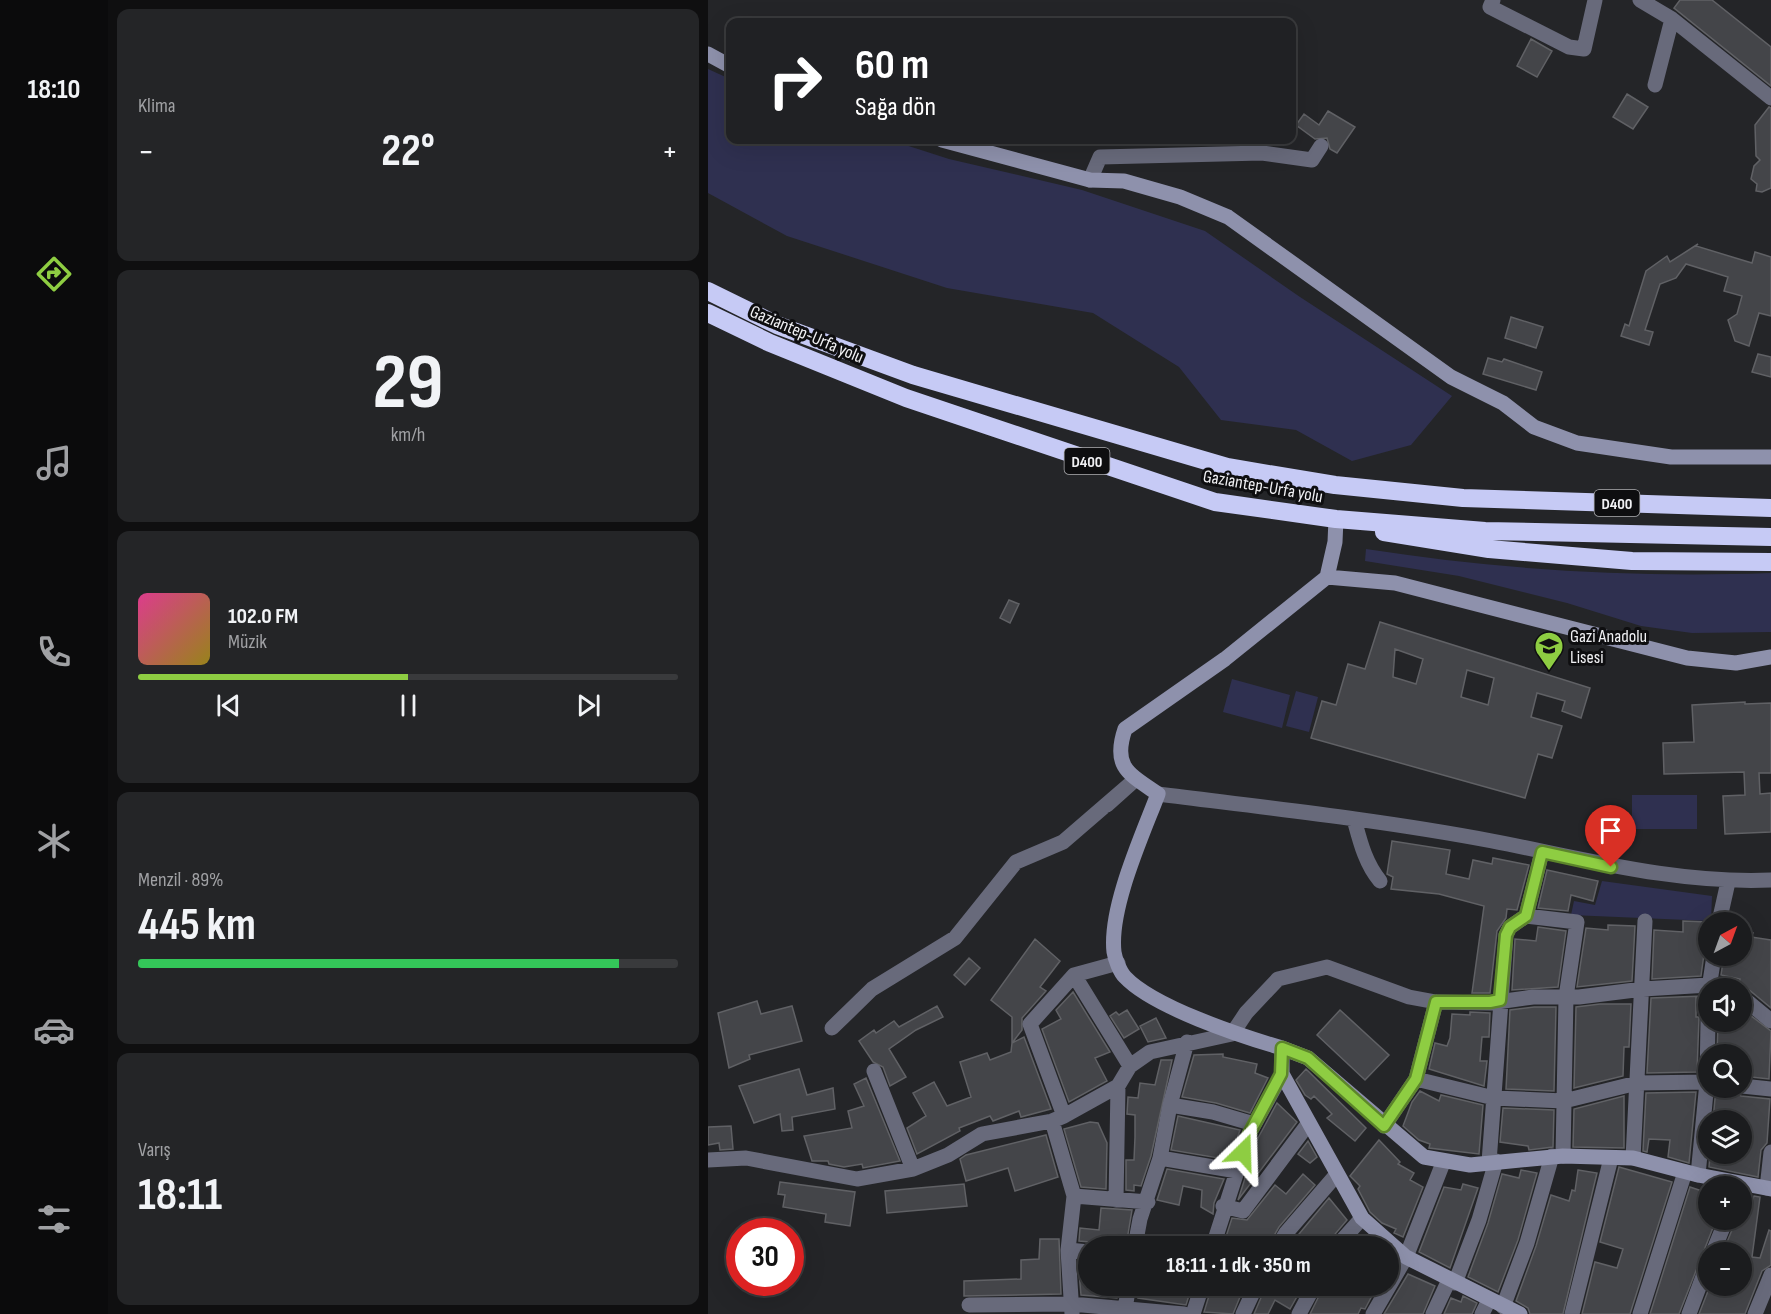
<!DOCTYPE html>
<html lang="tr">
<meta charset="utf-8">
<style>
:root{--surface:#1b1c1e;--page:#242527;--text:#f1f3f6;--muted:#a0a1a4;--line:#393a3c;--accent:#8ecd42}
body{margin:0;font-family:"Sofia Sans Condensed",sans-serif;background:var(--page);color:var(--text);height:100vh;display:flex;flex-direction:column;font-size:22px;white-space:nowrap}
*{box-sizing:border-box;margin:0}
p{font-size:20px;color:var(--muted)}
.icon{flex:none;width:33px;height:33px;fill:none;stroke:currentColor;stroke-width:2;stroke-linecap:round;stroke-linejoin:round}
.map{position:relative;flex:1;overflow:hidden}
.drawer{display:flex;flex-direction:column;gap:9px;padding:9px;background:#0f0f10;width:600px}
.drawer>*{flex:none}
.hud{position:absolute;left:18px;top:18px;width:570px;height:126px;border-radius:12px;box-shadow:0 6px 24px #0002,0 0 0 2px var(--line);background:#202124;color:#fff;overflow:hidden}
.needle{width:39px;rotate:41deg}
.controls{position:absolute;left:990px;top:912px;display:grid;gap:12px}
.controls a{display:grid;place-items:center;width:54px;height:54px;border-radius:50%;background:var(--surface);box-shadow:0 6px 24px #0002,0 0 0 2px var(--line);font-size:30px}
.speed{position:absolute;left:18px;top:1218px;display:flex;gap:12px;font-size:30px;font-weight:700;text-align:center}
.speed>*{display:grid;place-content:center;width:78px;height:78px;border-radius:50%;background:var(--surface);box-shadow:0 6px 24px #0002,0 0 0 2px var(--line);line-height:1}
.speed .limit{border:9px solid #d22;background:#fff;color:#111}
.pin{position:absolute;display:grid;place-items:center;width:51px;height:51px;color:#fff;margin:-62px -26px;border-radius:50% 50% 50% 0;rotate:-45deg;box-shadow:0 0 6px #0007}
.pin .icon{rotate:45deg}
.me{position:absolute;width:66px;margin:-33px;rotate:22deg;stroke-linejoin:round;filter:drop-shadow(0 0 4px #0008)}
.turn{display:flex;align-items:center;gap:21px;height:126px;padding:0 30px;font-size:27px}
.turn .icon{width:78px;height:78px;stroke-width:2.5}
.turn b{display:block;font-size:42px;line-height:51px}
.big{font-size:45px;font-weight:700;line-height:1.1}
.drawer .widget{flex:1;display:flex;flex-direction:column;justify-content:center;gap:9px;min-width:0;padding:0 21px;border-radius:12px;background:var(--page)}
.drawer .dial{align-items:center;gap:0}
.dial b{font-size:78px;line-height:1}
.song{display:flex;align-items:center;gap:18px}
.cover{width:72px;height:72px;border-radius:9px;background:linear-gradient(135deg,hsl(330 70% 55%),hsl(50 70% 35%))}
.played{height:6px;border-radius:3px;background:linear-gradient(90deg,var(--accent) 50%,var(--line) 50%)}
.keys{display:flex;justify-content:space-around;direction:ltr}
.heat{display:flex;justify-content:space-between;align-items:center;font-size:33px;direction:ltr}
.charge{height:9px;border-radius:4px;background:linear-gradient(90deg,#34c759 89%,var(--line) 0)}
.trip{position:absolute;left:370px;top:1236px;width:321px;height:60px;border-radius:30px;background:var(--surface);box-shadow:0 6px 24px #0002,0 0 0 2px var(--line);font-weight:700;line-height:60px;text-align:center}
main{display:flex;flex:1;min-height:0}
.dock{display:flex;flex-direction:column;width:108px;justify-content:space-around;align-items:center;background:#0b0b0c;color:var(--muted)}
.dock .icon{width:42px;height:42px}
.dock .on{color:var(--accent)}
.dock b{font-size:27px;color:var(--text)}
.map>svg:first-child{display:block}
</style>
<main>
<nav class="dock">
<b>18:10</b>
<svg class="icon on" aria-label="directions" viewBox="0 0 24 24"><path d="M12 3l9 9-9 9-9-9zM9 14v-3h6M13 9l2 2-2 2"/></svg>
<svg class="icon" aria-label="music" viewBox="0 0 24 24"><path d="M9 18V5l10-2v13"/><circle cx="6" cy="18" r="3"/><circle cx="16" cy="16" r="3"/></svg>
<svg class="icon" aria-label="phone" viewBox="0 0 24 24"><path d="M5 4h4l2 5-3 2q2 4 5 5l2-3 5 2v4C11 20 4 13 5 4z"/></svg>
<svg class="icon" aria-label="climate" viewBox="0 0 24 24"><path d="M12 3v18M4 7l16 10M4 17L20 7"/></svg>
<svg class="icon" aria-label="car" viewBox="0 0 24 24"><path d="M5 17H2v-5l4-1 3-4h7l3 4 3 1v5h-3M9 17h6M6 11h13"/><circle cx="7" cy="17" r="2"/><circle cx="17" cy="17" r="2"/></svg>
<svg class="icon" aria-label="filters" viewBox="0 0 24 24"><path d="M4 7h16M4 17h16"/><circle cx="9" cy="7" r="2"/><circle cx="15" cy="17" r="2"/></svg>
</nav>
<section class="drawer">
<div class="widget"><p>Klima</p>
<div class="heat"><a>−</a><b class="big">22°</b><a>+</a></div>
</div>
<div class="widget dial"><b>29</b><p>km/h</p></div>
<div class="widget">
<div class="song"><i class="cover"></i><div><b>102.0 FM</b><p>Müzik</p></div></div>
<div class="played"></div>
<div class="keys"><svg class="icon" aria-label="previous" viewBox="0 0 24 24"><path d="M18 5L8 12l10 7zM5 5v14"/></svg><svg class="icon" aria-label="pause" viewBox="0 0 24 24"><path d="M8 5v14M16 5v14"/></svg><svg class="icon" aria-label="next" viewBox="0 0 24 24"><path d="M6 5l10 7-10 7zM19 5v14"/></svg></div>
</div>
<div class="widget"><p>Menzil · 89%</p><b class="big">445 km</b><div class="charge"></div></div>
<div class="widget"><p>Varış</p><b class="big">18:11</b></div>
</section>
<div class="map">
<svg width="1063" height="1314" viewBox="0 0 1063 1314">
<rect width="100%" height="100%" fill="#242528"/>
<path fill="#2f3050" d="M 0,69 L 22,79 L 22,140 L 182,140 L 241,159 L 374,190 L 497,231 L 592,297 L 744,396 L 703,445 L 644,461 L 588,430 L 513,420 L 471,367 L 385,313 L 239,288 L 79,236 L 0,193 Z
M 658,549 C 793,570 926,578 1063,573 L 1063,632 L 984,633 L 933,626 L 859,603 L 751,576 L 657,561 Z
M 524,679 L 582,695 L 574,728 L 515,712 Z
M 588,691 L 610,697 L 601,732 L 578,726 Z
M 924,795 L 989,795 L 989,829 L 924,829 Z
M 894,881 L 1004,896 L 1003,921 L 863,915 L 866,901 L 887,905 Z"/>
<path fill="#444549" stroke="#606165" stroke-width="1.5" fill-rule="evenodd" d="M 972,0 L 1004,0 L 1063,47 L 1063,86 L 966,8 Z
M 823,39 L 844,51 L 829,77 L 809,66 Z
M 919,94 L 940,107 L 925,129 L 905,117 Z
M 1061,107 L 1063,108 L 1063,188 L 1054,192 L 1048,191 L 1049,184 L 1043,179 L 1046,166 L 1052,160 L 1048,156 L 1047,125 Z
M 620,111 L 647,127 L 629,153 L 622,149 L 619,138 L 607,139 L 588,125 L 596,114 L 611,125 Z
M 990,244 L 988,246 L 1044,263 L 1047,252 L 1063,257 L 1063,316 L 1051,313 L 1041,346 L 1027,341 L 1020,320 L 1029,314 L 1034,296 L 1016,291 L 1020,277 L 978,264 L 968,278 L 952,284 L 937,330 L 945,332 L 941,345 L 913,336 L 917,324 L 921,326 L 938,271 L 959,256 L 962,262 Z
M 803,317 L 835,327 L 828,348 L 797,338 Z
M 1050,354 L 1063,357 L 1063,377 L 1044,372 Z
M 780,358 L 794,362 L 796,359 L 834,372 L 828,390 L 775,374 Z
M 301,600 L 311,604 L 302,623 L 292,618 Z
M 672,622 L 882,688 L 873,718 L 854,711 L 857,701 L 829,693 L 823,717 L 854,726 L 844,758 L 830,754 L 817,798 L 603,738 L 614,701 L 628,705 L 640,664 L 657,669 ZM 687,649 L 715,659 L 708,684 L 685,677 ZM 759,670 L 786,678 L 780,705 L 753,697 Z
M 1037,702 L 1037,704 L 1063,703 L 1063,773 L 1051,773 L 1052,794 L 1063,793 L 1063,832 L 1017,834 L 1015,796 L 1037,795 L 1036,772 L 956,774 L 955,743 L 986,742 L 984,705 Z
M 684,841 L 742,850 L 738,874 L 761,879 L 765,860 L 784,864 L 785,858 L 821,865 L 809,910 L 799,909 L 798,918 L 789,931 L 782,993 L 764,993 L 776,906 L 731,894 L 683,889 L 685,877 L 679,874 Z
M 839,870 L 890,881 L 885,901 L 863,895 L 860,911 L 830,908 Z
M 975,921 L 1000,922 L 1000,948 L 996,954 L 993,976 L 944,979 L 946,930 L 975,932 Z
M 900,925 L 927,926 L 924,981 L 869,987 L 878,928 L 900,930 Z
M 830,927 L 858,931 L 850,987 L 804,990 L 807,939 L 828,941 Z
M 1034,930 L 1045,933 L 1043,937 L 1063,940 L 1063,1008 L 1040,989 L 1034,988 L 1031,984 L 1032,979 L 1013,975 L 1016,956 L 1034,956 Z
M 327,939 L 352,961 L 332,987 L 338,991 L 314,1018 L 314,1030 L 304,1043 L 304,1017 L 283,1000 Z
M 261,958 L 272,968 L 257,985 L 246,975 Z
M 365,992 L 402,1052 L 387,1058 L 399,1081 L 361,1102 L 334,1029 L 353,1019 L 348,1010 Z
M 995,996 L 988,997 L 988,1017 L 991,1017 L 989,1072 L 939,1073 L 943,998 Z
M 49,1001 L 53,1014 L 84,1006 L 94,1041 L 41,1055 L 42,1059 L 21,1068 L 10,1013 Z
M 892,1004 L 923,1004 L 921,1047 L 916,1047 L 915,1076 L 866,1088 L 868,1007 Z
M 229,1006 L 235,1017 L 208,1030 L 181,1049 L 198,1077 L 182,1086 L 175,1067 L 165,1062 L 151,1041 L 166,1030 L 168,1033 L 186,1021 L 191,1027 Z
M 826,1007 L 848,1007 L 846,1091 L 798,1089 L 802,1010 Z
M 1034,1009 L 1063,1031 L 1061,1079 L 1034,1076 L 1034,1054 L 1009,1054 L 1010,1022 L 1028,1027 L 1030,1022 L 1034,1022 Z
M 419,1010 L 431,1029 L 416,1038 L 402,1016 L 408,1012 L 411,1015 Z
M 632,1010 L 681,1055 L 657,1080 L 609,1035 Z
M 762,1012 L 782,1013 L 781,1037 L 774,1037 L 772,1061 L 779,1061 L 776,1086 L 721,1069 L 727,1043 L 739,1046 L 742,1038 L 744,1014 L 762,1015 Z
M 448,1018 L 458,1038 L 440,1042 L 432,1026 Z
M 316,1037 L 343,1109 L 313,1117 L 311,1111 L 285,1121 L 282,1116 L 251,1128 L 252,1131 L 209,1154 L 199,1128 L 218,1116 L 205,1093 L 226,1082 L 239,1106 L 263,1097 L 252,1062 L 279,1053 L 282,1060 L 303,1052 L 304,1043 Z
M 515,1054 L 515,1057 L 549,1064 L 547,1073 L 560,1078 L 542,1113 L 508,1103 L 474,1097 L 486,1055 Z
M 453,1060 L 464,1060 L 443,1156 L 433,1186 L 426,1185 L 426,1191 L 418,1190 L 418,1160 L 426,1160 L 427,1137 L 427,1115 L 419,1114 L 420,1097 L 430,1098 L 432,1083 L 447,1085 Z
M 91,1069 L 99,1095 L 125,1088 L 127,1109 L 84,1117 L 85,1130 L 74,1131 L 72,1114 L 46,1123 L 31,1086 Z
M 598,1069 L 656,1126 L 658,1128 L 647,1141 L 619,1118 L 624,1114 L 606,1096 L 603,1099 L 597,1095 L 588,1080 Z
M 158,1078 L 192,1161 L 155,1168 L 154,1164 L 136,1167 L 121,1164 L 120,1161 L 104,1161 L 96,1136 L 144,1128 L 140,1111 L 156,1106 L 146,1084 Z
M 1008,1088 L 1025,1089 L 1033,1096 L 1062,1099 L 1059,1143 L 1053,1150 L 1050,1177 L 1001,1167 L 1002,1154 L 1034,1154 L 1034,1120 L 1005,1120 Z
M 712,1091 L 731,1101 L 733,1095 L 775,1105 L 771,1154 L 721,1148 L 722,1144 L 711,1140 L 695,1126 L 704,1102 Z
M 988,1092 L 981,1163 L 960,1157 L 962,1140 L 941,1139 L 939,1152 L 935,1151 L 938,1093 Z
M 916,1096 L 916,1148 L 865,1147 L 866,1109 Z
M 569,1103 L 589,1122 L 530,1200 L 550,1138 Z
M 795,1108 L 846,1110 L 845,1147 L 821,1150 L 820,1146 L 792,1142 Z
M 470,1116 L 532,1130 L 522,1160 L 463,1150 Z
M 382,1122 L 390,1123 L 399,1143 L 398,1189 L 373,1187 L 356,1129 Z
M 23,1126 L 25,1149 L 12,1150 L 11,1143 L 0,1145 L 0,1127 Z
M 338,1135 L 350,1177 L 307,1191 L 300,1168 L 258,1181 L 252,1159 L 258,1155 Z
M 671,1140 L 692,1162 L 690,1164 L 706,1173 L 702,1180 L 715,1187 L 695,1237 L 686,1233 L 688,1229 L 674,1223 L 662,1212 L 650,1189 L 652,1186 L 642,1176 Z
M 600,1141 L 609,1157 L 602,1163 L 590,1154 Z
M 911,1167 L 964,1182 L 922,1314 L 874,1314 L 887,1262 L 909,1268 L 915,1249 L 892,1242 Z
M 459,1169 L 516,1179 L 506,1203 L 505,1214 L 493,1207 L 494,1190 L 475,1186 L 471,1205 L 449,1200 Z
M 813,1170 L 829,1173 L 810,1240 L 790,1292 L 760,1277 L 780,1223 L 794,1174 L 811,1178 Z
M 870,1170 L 889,1173 L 855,1314 L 822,1314 L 820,1308 L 808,1301 L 828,1246 L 843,1195 L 861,1201 L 864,1190 L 867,1191 Z
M 595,1174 L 607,1185 L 571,1227 L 560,1246 L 515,1246 L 524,1218 L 539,1220 L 567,1185 L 578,1194 Z
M 72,1182 L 147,1192 L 142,1226 L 117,1222 L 118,1214 L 75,1207 L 77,1195 L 70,1194 Z
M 256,1184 L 259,1206 L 179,1213 L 177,1191 Z
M 755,1184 L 770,1188 L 742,1268 L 711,1252 L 736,1187 L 753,1190 Z
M 982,1187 L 1000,1193 L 1000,1220 L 1008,1220 L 971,1314 L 942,1314 Z
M 1046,1196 L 1052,1197 L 1044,1257 L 1052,1258 L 1061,1230 L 1063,1231 L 1063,1265 L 1054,1271 L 1037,1314 L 991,1314 L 1002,1286 L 1034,1286 L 1034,1252 L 1015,1252 L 1028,1220 L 1034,1220 L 1034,1212 L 1039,1214 Z
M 621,1198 L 639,1220 L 622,1240 L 620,1246 L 581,1246 Z
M 393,1208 L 424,1210 L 418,1246 L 389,1246 L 382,1242 L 371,1241 L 372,1228 L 391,1230 Z
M 332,1239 L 351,1239 L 353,1294 L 256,1296 L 256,1281 L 313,1279 L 313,1260 L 331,1259 Z
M 370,1261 L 381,1262 L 381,1286 L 387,1286 L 387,1292 L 410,1294 L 409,1298 L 373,1295 Z
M 700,1274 L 727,1286 L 715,1314 L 676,1314 Z
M 432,1286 L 484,1286 L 478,1305 L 430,1298 Z
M 504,1286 L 522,1286 L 520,1293 L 532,1297 L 525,1314 L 496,1312 Z
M 558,1286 L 595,1286 L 582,1309 L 567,1300 L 560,1314 L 546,1314 Z
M 616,1286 L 627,1286 L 640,1296 L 648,1286 L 657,1286 L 666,1292 L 657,1309 L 653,1308 L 650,1314 L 602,1314 Z
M 755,1296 L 769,1303 L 764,1314 L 736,1314 L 743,1298 L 753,1302 Z"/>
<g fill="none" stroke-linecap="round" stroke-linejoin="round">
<path stroke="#686a7b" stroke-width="15" d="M 785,0 L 782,7 L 861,47 L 876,49 L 887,0
M 932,0 L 964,19 L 1063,98
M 947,85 L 964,19
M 382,180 L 392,157 L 554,153 L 604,160 L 613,146
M 450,794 C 561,808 673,820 784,841 C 877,859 968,884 1063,880
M 646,819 C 652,841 657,863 672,881
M 818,916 L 869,922 L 858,997 L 855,1156
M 1011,922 L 1020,882
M 366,975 L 422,1066
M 1001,988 L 1006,956
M 1034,997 L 1063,1021
M 124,1028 L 164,989 L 247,938 L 308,862 L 355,842 L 428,779 L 399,805
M 166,1071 L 205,1169
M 708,1079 L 728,1002
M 1034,1086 L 1063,1089
M 462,1105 L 505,1112 L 546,1124
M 356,1116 L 322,1024 L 366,975 L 410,963
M 344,1121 L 366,1196 L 360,1250 L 364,1314
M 676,1126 L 708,1079 L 786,1098 L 856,1101 L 929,1083 L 1000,1082
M 452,1158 L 529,1171
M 925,1158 L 937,921
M 0,1160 L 38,1158 L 149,1179 L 205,1169 L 240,1155 L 274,1134 L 344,1121 L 356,1116 L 410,1086 L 422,1066 L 442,1052 L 524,1034 L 538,1013 L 570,979 L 619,967 L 701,997 L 728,1002 L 782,1003 L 825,997 L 871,997 L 935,989 L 1001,985 L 1022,988
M 781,1162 L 798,935 L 802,927 L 818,916 L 834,852
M 990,1175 L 999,1082 L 1000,1021
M 1059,1188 L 1063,1152
M 366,1196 L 440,1202
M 408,1200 L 410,1086
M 515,1206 L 535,1211 L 600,1124
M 427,1246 L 432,1219 L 452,1158 L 462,1105 L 479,1042
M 505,1246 L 541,1134 L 574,1074
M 570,1246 L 578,1233 L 629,1174
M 629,1246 L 654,1218
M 360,1250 L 381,1252
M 1005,1252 L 1018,1220
M 747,1283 L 771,1220 L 788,1161
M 261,1305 L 363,1304 L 476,1314
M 795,1307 L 819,1243 L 844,1156
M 417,1308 L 421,1286
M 485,1314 L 494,1286
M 535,1314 L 548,1286
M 591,1314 L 606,1286
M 665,1314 L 698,1257 L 735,1163
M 725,1314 L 741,1280
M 774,1314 L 781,1300
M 864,1314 L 903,1158
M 932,1314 L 977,1172
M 981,1314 L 1000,1263
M 1047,1314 L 1063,1275"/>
<path stroke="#8e91ac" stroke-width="15" d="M 0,54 L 22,66
M 234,140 L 382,180 L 416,181 L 472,197 L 520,217 L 743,377 L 795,403 L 826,427 L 869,443 L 963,457 L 1063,457
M 619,577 L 687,583 L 979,658 L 1028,663 L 1063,657
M 574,1048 C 533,1036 445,1007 417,977 C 412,972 407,959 406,952 C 401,908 434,836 450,794 C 421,774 404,767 417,729 L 517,659 L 619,577 L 627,542 L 628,519
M 812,1314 L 698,1257 L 654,1218 L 574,1074 L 574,1048 L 600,1058 L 716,1157 L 762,1165 L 855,1156 L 925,1158 L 990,1175 L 1063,1189"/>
<path stroke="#c6caf5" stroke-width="18" d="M 0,291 L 69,325 L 205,375 L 519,467 L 627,485 L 755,498 L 1063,508
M 0,313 L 62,343 L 198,398 L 507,502 L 628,519 L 777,531 L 1063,537
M 676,532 L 781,549 L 924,561 L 1063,562"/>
</g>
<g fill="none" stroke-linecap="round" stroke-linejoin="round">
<g stroke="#5c852b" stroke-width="15">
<path id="route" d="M 535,1152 L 541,1134 L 573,1074 L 574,1048 L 600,1058 L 676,1126 L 708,1079 L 728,1002 L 782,1002 L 792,1000 L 798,935 L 802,927 L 818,916 L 834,852 L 903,867"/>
</g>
<use href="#route" stroke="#8ecd42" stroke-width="10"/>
</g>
<defs>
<g id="school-pin" transform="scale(1.5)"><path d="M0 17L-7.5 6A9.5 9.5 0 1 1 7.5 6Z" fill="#8ecd42" stroke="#0e0e10"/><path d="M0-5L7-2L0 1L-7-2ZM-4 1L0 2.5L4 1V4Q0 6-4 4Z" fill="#111"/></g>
</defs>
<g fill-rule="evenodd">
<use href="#school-pin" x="841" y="646"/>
</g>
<g text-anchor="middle" stroke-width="6" stroke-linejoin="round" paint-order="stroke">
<g fill="#0e0e10" stroke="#adadb0" stroke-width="1.5">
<rect x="356.5" y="448" width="45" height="26" rx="4.5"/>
<rect x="886.5" y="490" width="45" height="26" rx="4.5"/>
</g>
<g font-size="16" font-weight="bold" fill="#f1f1f4">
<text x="379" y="467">D400</text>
<text x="909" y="509">D400</text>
</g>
<g font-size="18" fill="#f1f1f4" stroke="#0e0e10">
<text transform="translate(99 334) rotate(23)" y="6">Gaziantep-Urfa yolu</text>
<text transform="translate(555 486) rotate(10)" y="6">Gaziantep-Urfa yolu</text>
</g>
<g font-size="18" fill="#f1f1f4" stroke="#0e0e10" text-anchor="start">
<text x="862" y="642">Gazi Anadolu<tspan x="862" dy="21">Lisesi</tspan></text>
</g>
</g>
</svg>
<div class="controls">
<a><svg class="needle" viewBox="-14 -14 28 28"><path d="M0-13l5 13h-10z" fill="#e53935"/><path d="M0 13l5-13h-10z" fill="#a0a1a4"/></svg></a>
<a><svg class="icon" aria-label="sound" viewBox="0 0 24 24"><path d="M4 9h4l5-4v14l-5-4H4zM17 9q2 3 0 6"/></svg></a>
<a><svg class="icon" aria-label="search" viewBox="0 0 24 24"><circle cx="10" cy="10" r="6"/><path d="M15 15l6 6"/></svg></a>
<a><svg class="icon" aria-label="layers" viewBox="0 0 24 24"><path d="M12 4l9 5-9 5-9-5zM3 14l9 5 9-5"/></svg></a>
<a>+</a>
<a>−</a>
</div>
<div class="speed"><div class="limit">30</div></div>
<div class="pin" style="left:903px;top:867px;background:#d93025"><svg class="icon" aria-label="arrive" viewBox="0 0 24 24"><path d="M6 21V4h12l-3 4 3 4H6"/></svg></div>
<svg class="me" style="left:535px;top:1152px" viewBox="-20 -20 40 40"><path d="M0-17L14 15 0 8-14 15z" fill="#8ecd42" stroke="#fff" stroke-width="4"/></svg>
<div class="trip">18:11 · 1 dk · 350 m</div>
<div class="hud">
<div class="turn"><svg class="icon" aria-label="right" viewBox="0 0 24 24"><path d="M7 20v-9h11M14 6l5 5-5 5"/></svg><div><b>60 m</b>Sağa dön</div></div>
</div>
</div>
</main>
